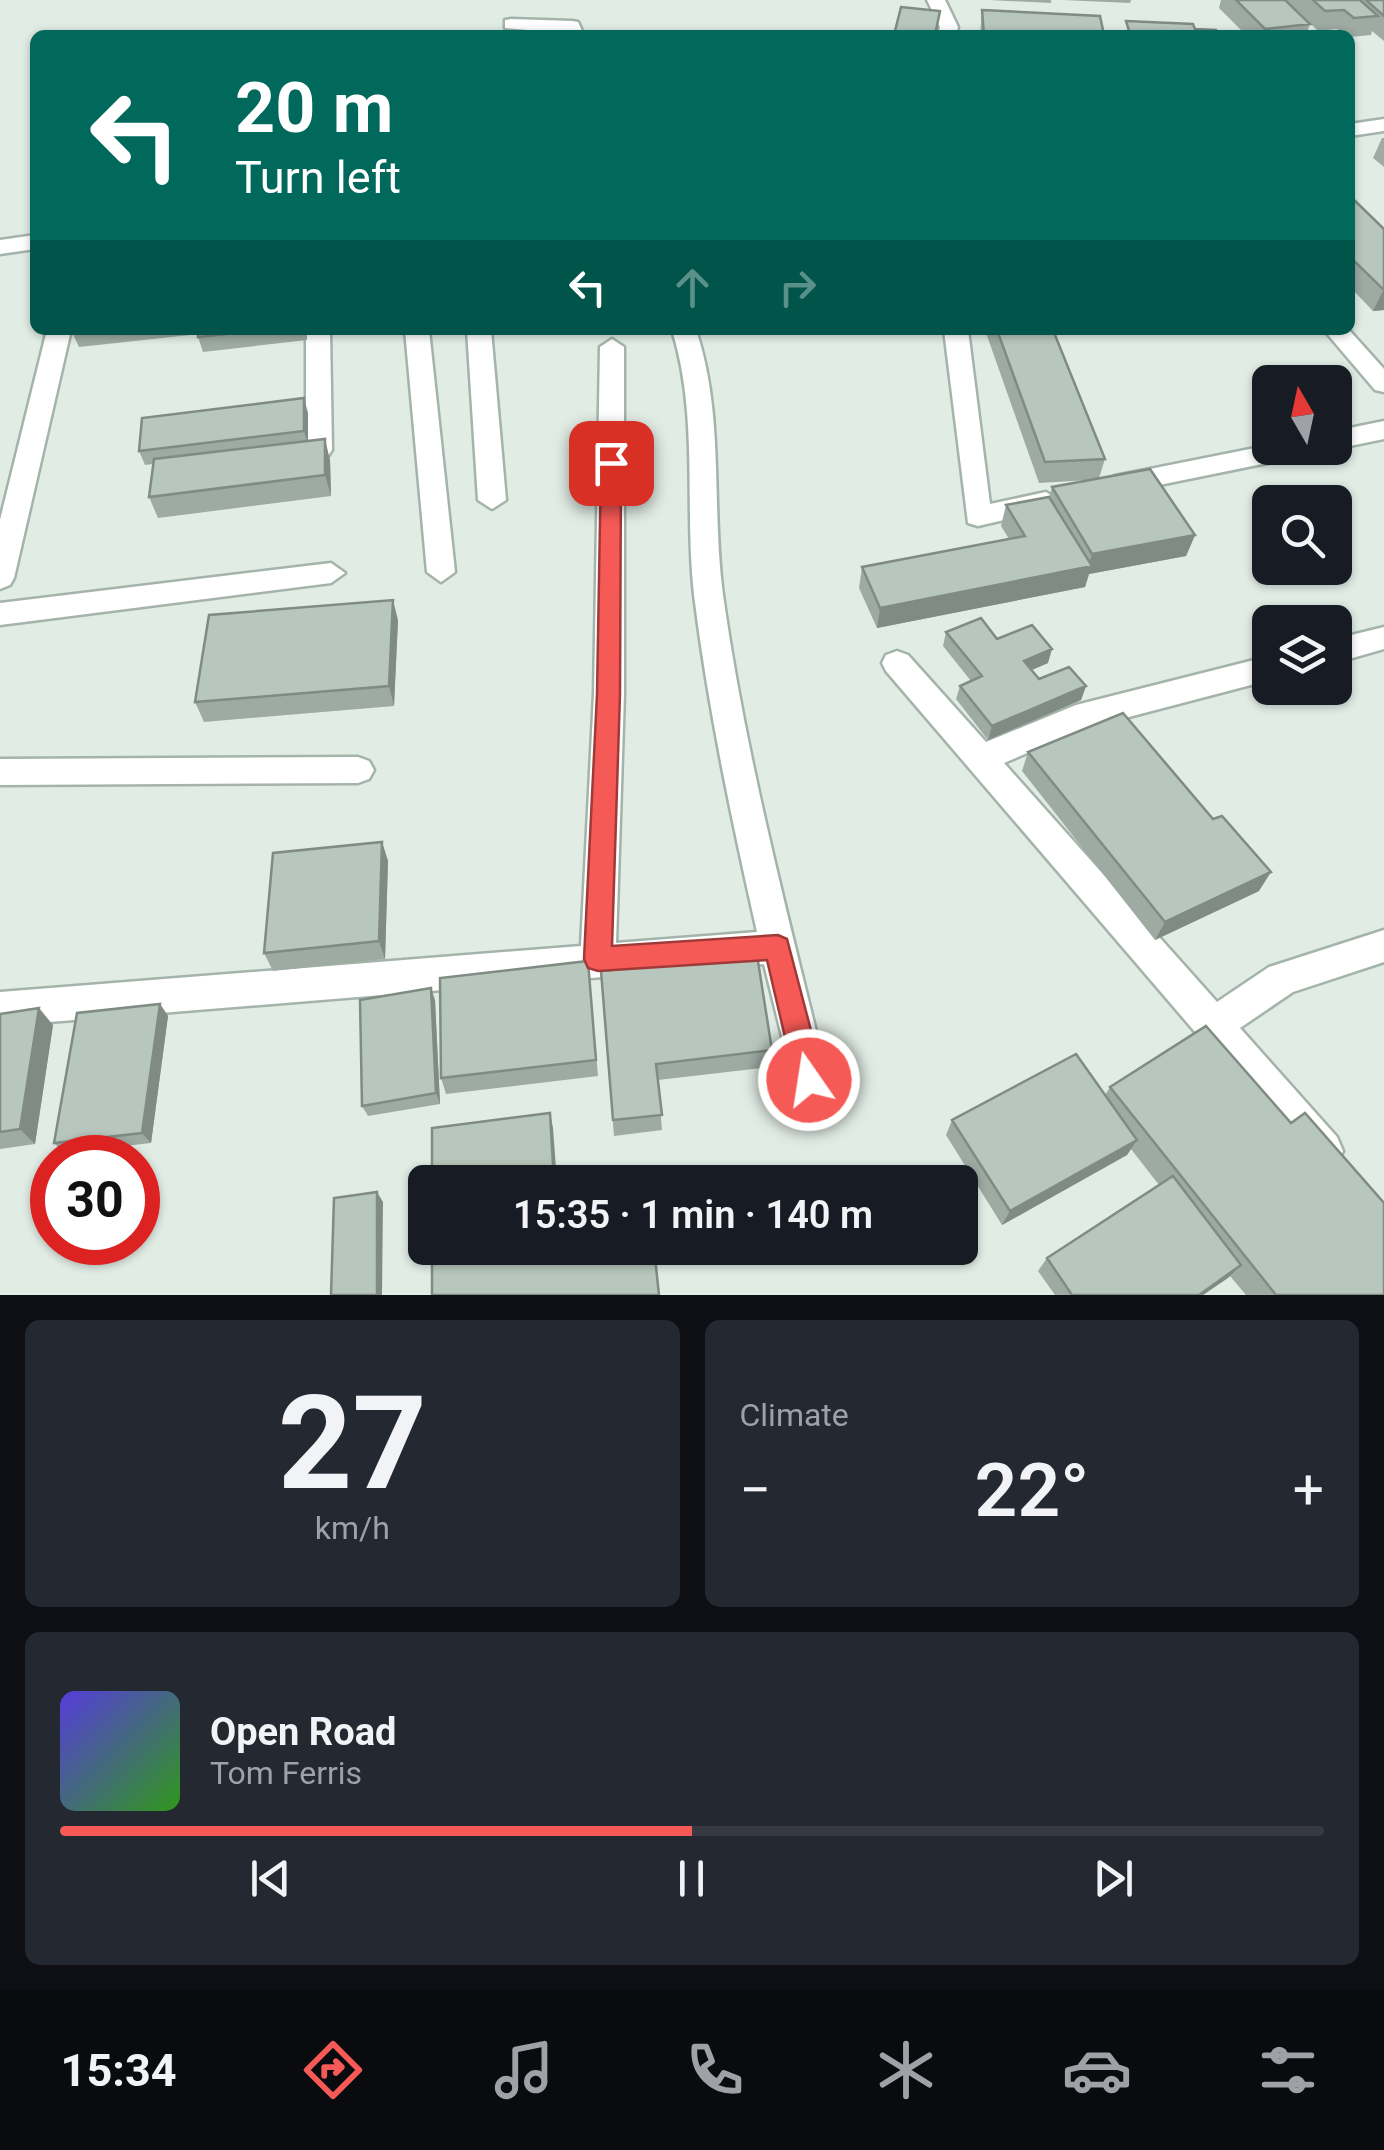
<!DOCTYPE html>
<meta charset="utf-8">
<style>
:root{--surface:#171b24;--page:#242831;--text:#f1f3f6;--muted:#9ea1a6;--line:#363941;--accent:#f65a56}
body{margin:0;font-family:Roboto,sans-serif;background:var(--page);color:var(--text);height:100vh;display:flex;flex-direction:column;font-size:38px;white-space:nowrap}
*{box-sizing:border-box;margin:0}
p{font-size:32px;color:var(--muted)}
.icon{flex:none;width:55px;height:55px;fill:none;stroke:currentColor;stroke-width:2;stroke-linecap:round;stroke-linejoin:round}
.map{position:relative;height:1295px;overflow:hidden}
.sheet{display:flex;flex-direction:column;gap:25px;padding:25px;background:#0d0f14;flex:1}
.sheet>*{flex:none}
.banner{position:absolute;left:30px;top:30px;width:1325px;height:305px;border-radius:15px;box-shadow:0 2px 8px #0004;background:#00695c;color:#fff;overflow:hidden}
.needle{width:65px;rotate:351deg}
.tools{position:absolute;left:1252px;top:365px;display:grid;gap:20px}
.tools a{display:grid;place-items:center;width:100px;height:100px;border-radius:15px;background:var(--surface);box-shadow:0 2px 8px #0004;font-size:50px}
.speed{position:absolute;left:30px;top:1135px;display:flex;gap:20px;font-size:50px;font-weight:700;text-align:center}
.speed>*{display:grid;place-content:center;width:130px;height:130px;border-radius:50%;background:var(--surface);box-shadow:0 2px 8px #0004;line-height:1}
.speed .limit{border:15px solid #d22;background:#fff;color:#111}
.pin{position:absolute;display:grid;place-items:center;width:85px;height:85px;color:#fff;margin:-42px;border-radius:20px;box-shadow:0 5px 15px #0006}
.me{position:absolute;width:110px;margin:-55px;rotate:347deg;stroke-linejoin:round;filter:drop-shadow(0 0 8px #0008)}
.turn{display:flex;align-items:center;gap:35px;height:210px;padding:0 40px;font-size:45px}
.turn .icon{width:130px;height:130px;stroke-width:2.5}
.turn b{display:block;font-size:70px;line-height:85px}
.lanes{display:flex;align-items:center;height:95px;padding:0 40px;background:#0003;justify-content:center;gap:50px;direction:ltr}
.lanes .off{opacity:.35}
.big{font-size:75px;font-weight:600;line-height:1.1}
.sheet .widget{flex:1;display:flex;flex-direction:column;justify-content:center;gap:15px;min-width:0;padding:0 35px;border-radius:15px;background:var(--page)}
.sheet .dial{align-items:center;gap:0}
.dial b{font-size:130px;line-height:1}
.song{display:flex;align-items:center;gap:30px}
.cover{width:120px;height:120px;border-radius:15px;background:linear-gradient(135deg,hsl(250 70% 55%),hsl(110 70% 35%))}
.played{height:10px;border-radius:5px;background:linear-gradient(90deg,var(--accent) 50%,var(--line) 50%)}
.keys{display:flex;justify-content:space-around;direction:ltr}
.heat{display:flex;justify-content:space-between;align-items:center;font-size:55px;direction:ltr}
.sheet .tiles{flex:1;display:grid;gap:25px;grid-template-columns:1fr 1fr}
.widget:last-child{grid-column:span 2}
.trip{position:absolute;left:408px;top:1165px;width:570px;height:100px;border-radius:15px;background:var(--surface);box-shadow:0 2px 8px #0004;font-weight:600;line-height:100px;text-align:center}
.menu{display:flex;height:160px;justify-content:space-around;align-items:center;background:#090b0e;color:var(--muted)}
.menu .icon{width:70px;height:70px}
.menu .on{color:var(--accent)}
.menu b{font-size:45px;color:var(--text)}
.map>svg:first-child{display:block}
</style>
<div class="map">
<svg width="1384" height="1295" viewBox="0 0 1384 1295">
<rect width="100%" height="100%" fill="#e1ece5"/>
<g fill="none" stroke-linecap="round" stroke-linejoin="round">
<g stroke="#a4b4ab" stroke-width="5">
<path id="minor" d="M 927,0 L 945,0 L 958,27 L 956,35 L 938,35 L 940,27 Z
M 511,19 L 572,21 L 578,22 L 584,35 L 505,28 L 505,20 Z
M 1384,119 L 1384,131 L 1350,136 L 1350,124 Z
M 35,235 L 35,249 L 0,254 L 0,240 Z
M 47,330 L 71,330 L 14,578 L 10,585 L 0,589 L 0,520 Z
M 306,330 L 330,330 L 332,450 L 328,456 L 292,463 L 279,454 L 283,448 L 306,443 Z
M 405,330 L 429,330 L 455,572 L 441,582 L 427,572 Z
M 467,330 L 491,330 L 506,500 L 492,509 L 478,500 Z
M 672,330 L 696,330 C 725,416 711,507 723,595 C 746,759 789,920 828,1080 L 822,1093 L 809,1099 L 796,1093 L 764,964 L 0,1026 L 0,992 L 581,946 L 594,694 L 600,347 L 612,339 L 624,347 L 624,694 L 616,943 L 757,932 C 732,821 708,708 694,595 C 684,507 699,416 672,330 Z
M 944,330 L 968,330 L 990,504 L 1046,492 L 1060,501 L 1056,508 L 978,526 L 968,523 Z
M 1324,330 L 1349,330 L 1384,369 L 1384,392 L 1375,390 Z
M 1384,421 L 1384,439 L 1335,449 L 1331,448 L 1335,448 L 1335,431 Z
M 1270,445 L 1310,448 L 1297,457 L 1115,494 L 1102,485 L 1115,476 Z
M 331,563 L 345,573 L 331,583 L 0,625 L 0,603 Z
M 1384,627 L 1384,649 L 1335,663 L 1335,639 Z
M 897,651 L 908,655 L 986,742 L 1076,705 L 1270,656 L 1270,680 L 1083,729 L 1004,763 L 1217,1002 L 1269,967 L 1384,930 L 1384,962 L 1293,992 L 1240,1028 L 1337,1137 L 1343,1151 L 1337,1165 L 1323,1171 L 1309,1165 L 886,671 L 882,663 L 886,655 Z
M 358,757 L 369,761 L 374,770 L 369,779 L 358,783 L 0,785 L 0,759 Z"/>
</g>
<use href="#minor" fill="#fff" fill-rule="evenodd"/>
</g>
<path fill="#9daba3" d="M 990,0 L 1051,0 L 1051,3 Z
M 1063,0 L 1131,0 L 1130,3 Z
M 1221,0 L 1384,0 L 1384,41 L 1372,31 L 1371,35 L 1350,37 L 1350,35 L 1344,35 L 1337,29 L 1318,31 L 1300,13 L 1298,13 L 1310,24 L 1306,35 L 1246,35 L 1219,8 Z
M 982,10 L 1104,35 L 980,35 Z
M 1382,138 L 1384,138 L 1384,167 L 1373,158 Z
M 1350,196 L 1384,229 L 1384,310 L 1373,311 L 1350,287 Z
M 71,330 L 191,330 L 190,335 L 79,347 Z
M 198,330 L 307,330 L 307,340 L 203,352 L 198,337 Z
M 985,330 L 1053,330 L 1105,459 L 1099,478 L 1195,535 L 1186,556 L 1089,574 L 1085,587 L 877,628 L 859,588 L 862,567 L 1009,539 L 1001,526 L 1006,505 L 1049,498 L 1052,487 L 1088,480 L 1039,483 Z
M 308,413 L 308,441 L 330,460 L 331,496 L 158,518 L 149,497 L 153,464 L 145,465 L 139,451 Z
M 398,620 L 394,706 L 204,722 L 195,702 Z
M 946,632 L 997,639 L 1048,663 L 1032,670 L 1039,679 L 1086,686 L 1081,700 L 988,740 L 956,699 L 960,686 L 971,681 L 943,646 Z
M 1028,752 L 1259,891 L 1155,940 L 1022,771 Z
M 382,842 L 388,861 L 385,959 L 273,971 L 264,953 Z
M 588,961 L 598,1076 L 446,1094 L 441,1078 Z
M 601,971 L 772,1050 L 770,1067 L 658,1080 L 662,1130 L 614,1136 Z
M 435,1000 L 440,1104 L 368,1116 L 362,1106 Z
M 160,1004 L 168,1016 L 151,1143 L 64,1153 L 54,1143 Z
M 0,1014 L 53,1025 L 35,1144 L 0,1149 Z
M 1110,1087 L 1384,1295 L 1246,1295 L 1230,1276 L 1203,1295 L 1055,1295 L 1038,1271 L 1047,1258 L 1159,1185 L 1131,1149 L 1127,1155 L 1002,1225 L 946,1135 L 952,1120 L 1105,1095 Z"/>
<path fill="#808b84" d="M 1384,290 L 1384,310 L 1373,311 L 1383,291 Z
M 304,398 L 308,413 L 308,445 L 304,431 Z
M 325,439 L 330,460 L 331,496 L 325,475 Z
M 1195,535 L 1186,556 L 1089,574 L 1085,587 L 877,628 L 880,608 L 1088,567 L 1092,554 Z
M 393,600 L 398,620 L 394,706 L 389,686 Z
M 1052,649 L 1048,663 L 1020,675 L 1024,661 Z
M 1086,686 L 1081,700 L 988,740 L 992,726 Z
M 382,842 L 388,861 L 385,959 L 379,941 Z
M 1271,872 L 1259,891 L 1155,940 L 1165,922 Z
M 431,988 L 435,1000 L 440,1104 L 436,1093 Z
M 160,1004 L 168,1016 L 151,1143 L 142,1133 Z
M 39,1008 L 53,1025 L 35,1144 L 20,1129 Z
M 550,1113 L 553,1128 L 557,1182 L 554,1182 Z
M 1137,1140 L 1127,1155 L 1002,1225 L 1010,1211 Z
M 377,1192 L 383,1202 L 382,1295 L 377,1295 Z
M 1241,1265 L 1228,1278 L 1203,1295 L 1199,1295 Z"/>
<path fill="#b7c7bd" stroke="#808b84" stroke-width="2.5" d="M 1236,0 L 1285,0 L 1310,24 L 1265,29 Z
M 1313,0 L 1360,0 L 1378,16 L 1354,18 L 1344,10 L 1325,11 Z
M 1366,0 L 1384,0 L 1384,16 Z
M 901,7 L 940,11 L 935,35 L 894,35 Z
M 982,10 L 1100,16 L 1104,35 L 984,35 Z
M 1126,21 L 1193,24 L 1195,29 L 1216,30 L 1218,35 L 1111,35 L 1111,34 L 1130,34 Z
M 1350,196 L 1384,229 L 1384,290 L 1350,257 Z
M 198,330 L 264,330 L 198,337 Z
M 997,330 L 1053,330 L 1105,459 L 1045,462 Z
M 304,398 L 304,431 L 139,451 L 142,418 Z
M 325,439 L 325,475 L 149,497 L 154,459 Z
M 1150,469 L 1195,535 L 1092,554 L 1052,487 Z
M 1049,497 L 1092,566 L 880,608 L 862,567 L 1025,536 L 1006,505 Z
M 393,600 L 389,686 L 195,702 L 209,615 Z
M 981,618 L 997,639 L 1032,625 L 1052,649 L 1024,661 L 1039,679 L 1069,667 L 1086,686 L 992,726 L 960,686 L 982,676 L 946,632 Z
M 1123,713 L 1213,819 L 1222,816 L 1271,872 L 1165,922 L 1028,752 Z
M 382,842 L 379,941 L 264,953 L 273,853 Z
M 757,955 L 772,1050 L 656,1064 L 662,1115 L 613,1120 L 601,971 Z
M 588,961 L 596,1060 L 441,1078 L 440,978 Z
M 431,988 L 436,1093 L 362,1106 L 360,1000 Z
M 160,1004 L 142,1133 L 54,1143 L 77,1013 Z
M 39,1008 L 20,1129 L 0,1132 L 0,1014 Z
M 1206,1026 L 1291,1123 L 1305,1113 L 1384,1203 L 1384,1295 L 1276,1295 L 1110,1087 Z
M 1076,1054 L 1137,1140 L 1010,1211 L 952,1120 Z
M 550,1113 L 554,1182 L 432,1182 L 432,1128 Z
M 1173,1176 L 1241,1265 L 1199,1295 L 1072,1295 L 1047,1258 Z
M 377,1192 L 377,1295 L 331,1295 L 334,1198 Z
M 432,1248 L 654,1248 L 659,1295 L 432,1295 Z"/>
<path fill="#f65a56" stroke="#a03a38" stroke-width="2.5" d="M 611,456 L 621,463 L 620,694 L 612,946 L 778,935 L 787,939 L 824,1080 L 819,1090 L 809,1094 L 799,1090 L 795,1080 L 767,960 L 598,971 L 588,968 L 584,959 L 597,694 L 601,463 Z"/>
</svg>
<div class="tools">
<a><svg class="needle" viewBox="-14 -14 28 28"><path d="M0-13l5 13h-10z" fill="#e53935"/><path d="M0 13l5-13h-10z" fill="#9ea1a6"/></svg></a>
<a><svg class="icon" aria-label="search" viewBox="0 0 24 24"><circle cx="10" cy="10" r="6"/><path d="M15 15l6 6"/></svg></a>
<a><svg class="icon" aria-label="layers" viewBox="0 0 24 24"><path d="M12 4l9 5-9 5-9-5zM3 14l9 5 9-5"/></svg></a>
</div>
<div class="speed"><div class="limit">30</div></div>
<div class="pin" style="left:611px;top:463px;background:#d93025"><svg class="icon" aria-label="arrive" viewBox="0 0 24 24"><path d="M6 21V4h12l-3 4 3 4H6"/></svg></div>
<svg class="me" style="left:809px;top:1080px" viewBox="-20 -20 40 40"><circle r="17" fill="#f65a56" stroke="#fff" stroke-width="3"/><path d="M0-11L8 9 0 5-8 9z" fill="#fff"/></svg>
<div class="trip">15:35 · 1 min · 140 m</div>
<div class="banner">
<div class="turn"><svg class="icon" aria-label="left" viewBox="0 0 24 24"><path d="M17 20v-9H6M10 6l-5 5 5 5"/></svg><div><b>20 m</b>Turn left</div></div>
<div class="lanes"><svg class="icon" aria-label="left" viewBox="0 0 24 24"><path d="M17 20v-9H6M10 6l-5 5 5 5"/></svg><svg class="icon off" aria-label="ahead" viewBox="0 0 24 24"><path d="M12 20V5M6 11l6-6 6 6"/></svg><svg class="icon off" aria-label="right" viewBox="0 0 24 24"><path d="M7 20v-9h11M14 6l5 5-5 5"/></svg></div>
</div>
</div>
<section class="sheet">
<div class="tiles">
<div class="widget dial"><b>27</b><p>km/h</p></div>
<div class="widget"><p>Climate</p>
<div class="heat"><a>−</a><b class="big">22°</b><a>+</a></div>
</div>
<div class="widget">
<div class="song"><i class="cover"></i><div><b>Open Road</b><p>Tom Ferris</p></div></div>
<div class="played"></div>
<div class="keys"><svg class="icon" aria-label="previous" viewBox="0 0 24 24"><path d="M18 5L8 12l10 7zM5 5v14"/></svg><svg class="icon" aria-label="pause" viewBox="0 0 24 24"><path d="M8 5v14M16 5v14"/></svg><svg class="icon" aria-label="next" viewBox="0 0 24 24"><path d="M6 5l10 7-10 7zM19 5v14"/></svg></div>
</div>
</div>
</section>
<nav class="menu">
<b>15:34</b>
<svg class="icon on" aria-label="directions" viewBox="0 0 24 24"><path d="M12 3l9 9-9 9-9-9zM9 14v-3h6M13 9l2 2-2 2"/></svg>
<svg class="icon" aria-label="music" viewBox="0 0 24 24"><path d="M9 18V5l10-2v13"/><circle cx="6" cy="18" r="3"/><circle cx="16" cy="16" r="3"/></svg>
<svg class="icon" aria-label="phone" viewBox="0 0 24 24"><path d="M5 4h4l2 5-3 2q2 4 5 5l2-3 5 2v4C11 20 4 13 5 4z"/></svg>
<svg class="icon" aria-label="climate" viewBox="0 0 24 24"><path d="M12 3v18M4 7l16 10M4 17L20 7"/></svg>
<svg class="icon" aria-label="car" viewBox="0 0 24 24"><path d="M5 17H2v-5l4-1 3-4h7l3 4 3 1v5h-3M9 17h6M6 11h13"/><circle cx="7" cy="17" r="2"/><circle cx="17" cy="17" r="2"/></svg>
<svg class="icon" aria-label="filters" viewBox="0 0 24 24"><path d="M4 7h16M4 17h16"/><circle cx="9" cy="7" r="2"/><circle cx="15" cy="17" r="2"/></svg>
</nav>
